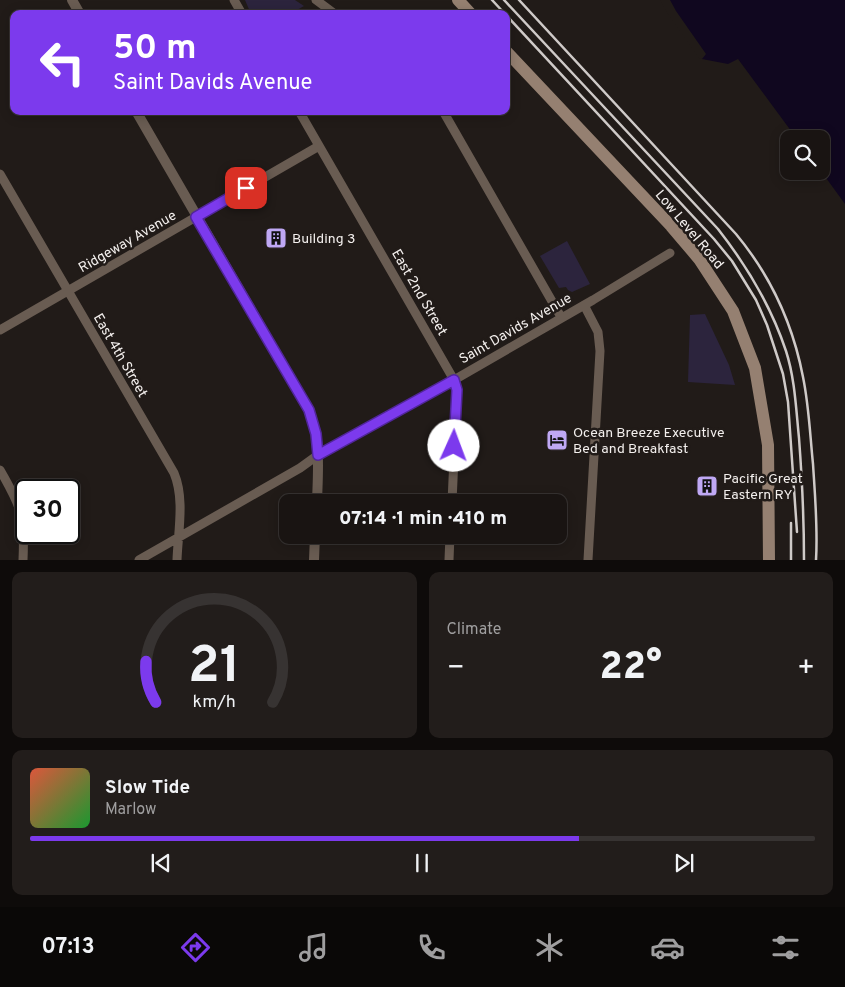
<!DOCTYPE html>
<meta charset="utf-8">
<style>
:root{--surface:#191412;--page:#221d1b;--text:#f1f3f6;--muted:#9f9e9f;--line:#373332;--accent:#7c3aed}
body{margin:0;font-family:Overpass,sans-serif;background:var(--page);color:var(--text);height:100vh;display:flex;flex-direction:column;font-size:19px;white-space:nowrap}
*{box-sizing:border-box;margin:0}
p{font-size:16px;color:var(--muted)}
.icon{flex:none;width:28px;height:28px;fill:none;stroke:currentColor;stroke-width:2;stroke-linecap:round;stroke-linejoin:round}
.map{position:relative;height:560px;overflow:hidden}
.sheet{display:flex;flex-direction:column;gap:12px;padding:12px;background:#0e0b0a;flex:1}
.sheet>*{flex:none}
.top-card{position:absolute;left:10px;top:10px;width:500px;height:105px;border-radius:10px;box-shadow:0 2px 12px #0003,0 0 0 1px var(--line);background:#7c3aed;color:#fff;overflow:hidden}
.fabs{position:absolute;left:780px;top:130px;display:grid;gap:10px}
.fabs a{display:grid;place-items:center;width:50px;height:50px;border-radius:10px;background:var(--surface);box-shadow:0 2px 12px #0003,0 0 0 1px var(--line);font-size:25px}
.speed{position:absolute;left:15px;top:479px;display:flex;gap:10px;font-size:25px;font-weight:700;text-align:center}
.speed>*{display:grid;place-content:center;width:65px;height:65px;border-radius:50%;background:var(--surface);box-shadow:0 2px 12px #0003,0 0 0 1px var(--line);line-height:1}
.speed .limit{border:2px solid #111;border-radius:8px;background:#fff;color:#111}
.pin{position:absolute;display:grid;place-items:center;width:42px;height:42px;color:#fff;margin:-21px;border-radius:10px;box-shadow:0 2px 8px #0006}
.me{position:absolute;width:55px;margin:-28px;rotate:2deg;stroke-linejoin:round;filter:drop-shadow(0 0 4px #0008)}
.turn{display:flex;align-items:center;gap:18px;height:105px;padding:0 20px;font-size:22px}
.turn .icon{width:65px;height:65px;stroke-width:2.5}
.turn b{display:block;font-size:35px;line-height:42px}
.big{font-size:38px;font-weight:800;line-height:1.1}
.sheet .card{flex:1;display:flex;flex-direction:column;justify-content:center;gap:8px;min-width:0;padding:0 18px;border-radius:10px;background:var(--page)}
.sheet .dial{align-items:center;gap:0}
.dial svg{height:130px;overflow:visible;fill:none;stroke:var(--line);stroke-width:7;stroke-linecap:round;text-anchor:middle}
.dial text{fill:var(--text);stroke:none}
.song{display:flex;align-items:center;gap:15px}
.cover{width:60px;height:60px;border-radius:8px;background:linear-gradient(135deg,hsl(10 70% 55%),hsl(130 70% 35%))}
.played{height:5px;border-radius:2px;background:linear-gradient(90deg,var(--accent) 70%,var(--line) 70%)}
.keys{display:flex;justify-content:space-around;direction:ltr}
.heat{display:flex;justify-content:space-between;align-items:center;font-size:28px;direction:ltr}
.sheet .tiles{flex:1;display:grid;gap:12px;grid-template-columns:1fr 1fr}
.card:last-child{grid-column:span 2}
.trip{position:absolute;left:279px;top:494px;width:288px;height:50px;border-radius:10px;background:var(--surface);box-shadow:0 2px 12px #0003,0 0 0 1px var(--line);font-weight:800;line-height:50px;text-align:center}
.dock{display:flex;height:80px;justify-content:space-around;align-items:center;background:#0a0807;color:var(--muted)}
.dock .icon{width:35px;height:35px}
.dock .active{color:var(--accent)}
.dock b{font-size:22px;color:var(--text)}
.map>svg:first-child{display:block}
</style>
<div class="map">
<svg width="845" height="560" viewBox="0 0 845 560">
<rect width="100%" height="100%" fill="#211b18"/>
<path fill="#2c243d" d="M 245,0 L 295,0 L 304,6 L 290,14 L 251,14 Z
M 567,241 L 590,284 L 572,292 L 568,290 L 566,287 L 559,288 L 540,256 Z
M 705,314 L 729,365 L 735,385 L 688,382 L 690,315 Z"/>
<path fill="#10071f" d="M 662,0 L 845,0 L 845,204 L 821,171 L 821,139 L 797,139 L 738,59 L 728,64 L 702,59 Z"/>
<path fill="#211b18" d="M 660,0 L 670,0 L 676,11 L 706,54 L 702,59 L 699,58 L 668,14 Z"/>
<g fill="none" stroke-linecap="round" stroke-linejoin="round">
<path stroke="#695c52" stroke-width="9" d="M 234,0 L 242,14
M 316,0 L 335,14
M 299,111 L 454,380 L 457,391 L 452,502
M 443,111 L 561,317
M 0,174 L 174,473 C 185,499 178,532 177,560
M 584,305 L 598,332 L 600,351 L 588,560
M 0,330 L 319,146
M 0,470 C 22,508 25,516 23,560
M 139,560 L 300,468 L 318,455 L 454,380 L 593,300 L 670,253
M 449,560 L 450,535"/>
<path stroke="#695c52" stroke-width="10" d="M 72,0 L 80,14
M 136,111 L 309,410 C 321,441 318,470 317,502
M 314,560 L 315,535"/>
<path stroke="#958071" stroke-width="12" d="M 458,0 L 471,14
M 506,51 L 671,226 L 699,259 L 733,311 L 755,368 L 768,445 L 769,560"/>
<path stroke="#cfcac8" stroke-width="2.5" d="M 492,0 L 505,14
M 504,0 L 718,229 C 747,266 771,306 786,351 C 795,379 796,409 799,438 C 802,478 804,519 804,560
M 519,0 L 736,234 C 770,275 793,325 803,377 C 809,406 810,435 813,464 C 815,496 818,528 816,560
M 506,15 L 714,239 L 732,261 L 756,300 L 767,325 L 783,374 L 788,402 L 797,532
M 791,523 L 791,560"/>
</g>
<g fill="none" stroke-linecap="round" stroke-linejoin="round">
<g stroke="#51269a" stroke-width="12">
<path id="route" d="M 246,188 L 196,217 L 309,410 L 316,434 L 318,455 L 454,380 L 457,390 L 454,446"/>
</g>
<use href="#route" stroke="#7c3aed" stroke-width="9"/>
</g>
<defs>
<g id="building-square" transform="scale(1.125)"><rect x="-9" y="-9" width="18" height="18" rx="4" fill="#bfa8f4" stroke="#211b18"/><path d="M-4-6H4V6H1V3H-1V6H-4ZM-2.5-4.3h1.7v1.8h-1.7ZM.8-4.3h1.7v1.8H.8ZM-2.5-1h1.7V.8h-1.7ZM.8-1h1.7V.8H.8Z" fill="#111"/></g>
<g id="hotel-square" transform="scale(1.125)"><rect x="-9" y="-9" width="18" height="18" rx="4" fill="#bfa8f4" stroke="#211b18"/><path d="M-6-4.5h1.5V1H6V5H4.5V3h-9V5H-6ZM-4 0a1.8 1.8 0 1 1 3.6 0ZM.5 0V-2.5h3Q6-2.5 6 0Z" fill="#111"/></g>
</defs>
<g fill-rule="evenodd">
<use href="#building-square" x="276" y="238"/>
<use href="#hotel-square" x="557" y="440"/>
<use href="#building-square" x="707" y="486"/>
</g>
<g text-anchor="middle" stroke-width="5" stroke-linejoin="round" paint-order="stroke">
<g font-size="14" fill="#f3efed" stroke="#211b18">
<text transform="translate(690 229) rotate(50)" y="5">Low Level Road</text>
<text transform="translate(127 241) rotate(-30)" y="5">Ridgeway Avenue</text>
<text transform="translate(420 292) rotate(60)" y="5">East 2nd Street</text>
<text transform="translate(515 328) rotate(-30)" y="5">Saint Davids Avenue</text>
<text transform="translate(121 355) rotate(60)" y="5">East 4th Street</text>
</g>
<g font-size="14" fill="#f3efed" stroke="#211b18" text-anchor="start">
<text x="292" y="243">Building 3</text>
<text x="573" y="437">Ocean Breeze Executive<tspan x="573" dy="16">Bed and Breakfast</tspan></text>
<text x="723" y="483">Pacific Great<tspan x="723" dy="16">Eastern RY</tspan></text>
</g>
</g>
</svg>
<div class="fabs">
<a><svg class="icon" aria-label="search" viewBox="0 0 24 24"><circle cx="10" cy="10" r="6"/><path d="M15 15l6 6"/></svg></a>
</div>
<div class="speed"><div class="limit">30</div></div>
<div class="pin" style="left:246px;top:188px;background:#d93025"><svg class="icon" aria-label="arrive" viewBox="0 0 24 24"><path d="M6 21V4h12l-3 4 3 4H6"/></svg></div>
<svg class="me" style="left:454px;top:446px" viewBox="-20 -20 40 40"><circle r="19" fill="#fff"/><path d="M0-13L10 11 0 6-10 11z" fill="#7c3aed"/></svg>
<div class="trip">07:14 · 1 min · 410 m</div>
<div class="top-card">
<div class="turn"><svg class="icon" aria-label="left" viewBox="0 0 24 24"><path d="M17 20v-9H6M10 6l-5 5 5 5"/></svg><div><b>50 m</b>Saint Davids Avenue</div></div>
</div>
</div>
<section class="sheet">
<div class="tiles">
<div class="card dial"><svg viewBox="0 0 100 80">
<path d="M14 69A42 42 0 1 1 86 69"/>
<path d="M14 69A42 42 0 0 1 8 44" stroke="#7c3aed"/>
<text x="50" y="56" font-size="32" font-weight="700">21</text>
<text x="50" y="72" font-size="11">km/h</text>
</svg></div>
<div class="card"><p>Climate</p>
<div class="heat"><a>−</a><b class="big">22°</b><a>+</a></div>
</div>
<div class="card">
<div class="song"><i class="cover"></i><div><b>Slow Tide</b><p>Marlow</p></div></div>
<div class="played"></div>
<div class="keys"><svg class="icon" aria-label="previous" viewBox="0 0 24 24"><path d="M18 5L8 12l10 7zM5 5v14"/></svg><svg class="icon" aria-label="pause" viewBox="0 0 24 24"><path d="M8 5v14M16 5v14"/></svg><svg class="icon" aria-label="next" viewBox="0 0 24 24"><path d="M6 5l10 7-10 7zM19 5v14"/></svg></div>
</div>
</div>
</section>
<nav class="dock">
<b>07:13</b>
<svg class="icon active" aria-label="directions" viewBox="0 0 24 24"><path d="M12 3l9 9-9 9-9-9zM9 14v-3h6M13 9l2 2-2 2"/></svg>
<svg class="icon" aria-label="music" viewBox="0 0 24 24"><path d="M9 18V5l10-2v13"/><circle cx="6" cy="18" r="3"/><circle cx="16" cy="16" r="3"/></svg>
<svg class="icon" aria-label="phone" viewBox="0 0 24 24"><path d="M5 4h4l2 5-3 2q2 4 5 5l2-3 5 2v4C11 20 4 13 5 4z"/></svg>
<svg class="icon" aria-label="climate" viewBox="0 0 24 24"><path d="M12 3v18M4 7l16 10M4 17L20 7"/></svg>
<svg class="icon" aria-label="car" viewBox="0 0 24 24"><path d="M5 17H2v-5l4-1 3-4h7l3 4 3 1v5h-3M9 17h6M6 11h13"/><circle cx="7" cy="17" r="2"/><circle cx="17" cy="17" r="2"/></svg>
<svg class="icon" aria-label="filters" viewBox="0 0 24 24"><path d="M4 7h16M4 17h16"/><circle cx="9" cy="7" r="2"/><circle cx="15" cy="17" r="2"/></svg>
</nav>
